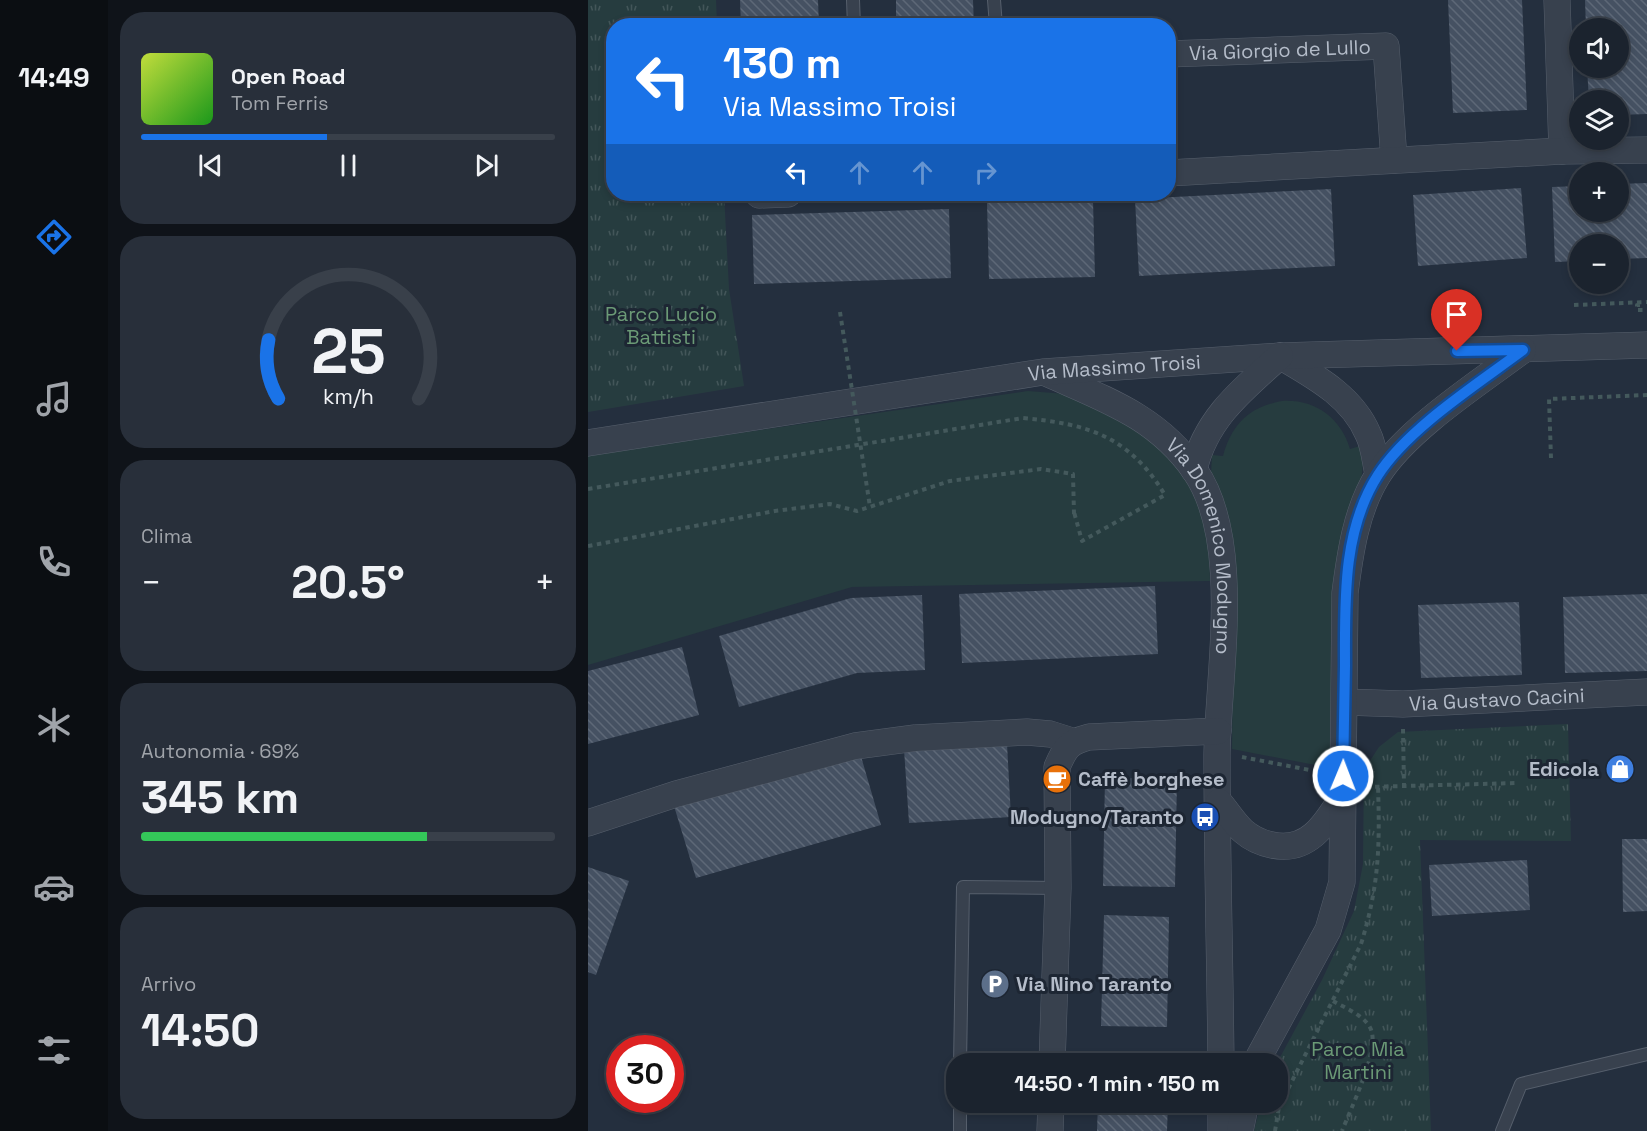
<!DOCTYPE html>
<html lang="it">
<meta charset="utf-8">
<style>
:root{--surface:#1b232e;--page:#282f3a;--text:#f1f3f6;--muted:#a0a4aa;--line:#39404a;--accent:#1a73e8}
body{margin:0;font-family:"Space Grotesk",sans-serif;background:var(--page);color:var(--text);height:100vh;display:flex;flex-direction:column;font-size:22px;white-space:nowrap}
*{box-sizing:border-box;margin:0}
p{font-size:20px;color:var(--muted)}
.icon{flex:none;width:33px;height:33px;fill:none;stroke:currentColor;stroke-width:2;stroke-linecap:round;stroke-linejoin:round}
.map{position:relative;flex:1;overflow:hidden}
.panel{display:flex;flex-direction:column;gap:12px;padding:12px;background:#0f1319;width:480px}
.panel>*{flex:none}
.hud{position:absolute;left:18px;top:18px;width:570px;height:183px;border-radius:24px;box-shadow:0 3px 9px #0003,0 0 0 2px var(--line);background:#1a73e8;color:#fff;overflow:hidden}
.fabs{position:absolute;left:981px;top:18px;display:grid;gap:12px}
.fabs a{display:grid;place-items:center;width:60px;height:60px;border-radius:50%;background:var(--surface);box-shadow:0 3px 9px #0003,0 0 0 2px var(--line);font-size:30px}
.speed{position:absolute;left:18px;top:1035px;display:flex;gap:12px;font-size:30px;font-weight:700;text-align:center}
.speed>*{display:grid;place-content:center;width:78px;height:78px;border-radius:50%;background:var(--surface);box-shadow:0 3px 9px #0003,0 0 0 2px var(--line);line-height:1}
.speed .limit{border:9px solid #d22;background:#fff;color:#111}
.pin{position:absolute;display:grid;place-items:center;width:51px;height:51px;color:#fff;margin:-62px -26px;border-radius:50% 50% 50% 0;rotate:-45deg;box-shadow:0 0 6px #0007}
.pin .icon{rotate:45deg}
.me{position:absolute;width:66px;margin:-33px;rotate:1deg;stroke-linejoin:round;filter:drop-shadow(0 0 4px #0008)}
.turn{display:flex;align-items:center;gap:21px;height:126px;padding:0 18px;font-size:27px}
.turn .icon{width:78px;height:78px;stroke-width:2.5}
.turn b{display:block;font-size:42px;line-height:51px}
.lanes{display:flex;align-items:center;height:57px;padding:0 18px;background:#0003;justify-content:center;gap:30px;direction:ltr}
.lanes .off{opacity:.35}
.big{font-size:45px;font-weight:600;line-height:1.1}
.panel .tile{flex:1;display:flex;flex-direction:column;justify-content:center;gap:9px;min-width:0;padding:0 21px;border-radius:24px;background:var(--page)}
.panel .dial{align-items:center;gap:0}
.dial svg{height:156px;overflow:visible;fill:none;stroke:var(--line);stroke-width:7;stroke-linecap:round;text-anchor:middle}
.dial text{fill:var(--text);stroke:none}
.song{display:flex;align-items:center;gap:18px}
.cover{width:72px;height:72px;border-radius:9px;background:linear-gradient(135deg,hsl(70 70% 55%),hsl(120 70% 35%))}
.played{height:6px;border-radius:3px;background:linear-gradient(90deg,var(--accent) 45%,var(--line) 45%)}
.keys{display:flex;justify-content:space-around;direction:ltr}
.heat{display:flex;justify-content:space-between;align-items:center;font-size:33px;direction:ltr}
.charge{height:9px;border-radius:4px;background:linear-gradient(90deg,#34c759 69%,var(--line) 0)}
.trip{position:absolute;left:358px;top:1053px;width:342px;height:60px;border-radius:24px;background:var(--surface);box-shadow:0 3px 9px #0003,0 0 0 2px var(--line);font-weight:600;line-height:60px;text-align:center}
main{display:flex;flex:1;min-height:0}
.tabs{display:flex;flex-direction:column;width:108px;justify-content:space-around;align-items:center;background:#0b0e12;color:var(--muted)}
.tabs .icon{width:42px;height:42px}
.tabs .current{color:var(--accent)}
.tabs b{font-size:27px;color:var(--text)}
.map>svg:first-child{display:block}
</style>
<main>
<nav class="tabs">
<b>14:49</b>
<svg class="icon current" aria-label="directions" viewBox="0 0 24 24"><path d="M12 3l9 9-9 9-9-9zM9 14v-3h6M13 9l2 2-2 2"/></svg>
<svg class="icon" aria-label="music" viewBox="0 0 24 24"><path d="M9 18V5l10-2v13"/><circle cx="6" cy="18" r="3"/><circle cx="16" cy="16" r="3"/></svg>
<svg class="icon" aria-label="phone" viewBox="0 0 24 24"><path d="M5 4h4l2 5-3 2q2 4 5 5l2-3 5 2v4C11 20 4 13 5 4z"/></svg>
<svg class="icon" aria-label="climate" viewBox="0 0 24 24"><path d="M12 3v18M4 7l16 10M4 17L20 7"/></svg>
<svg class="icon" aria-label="car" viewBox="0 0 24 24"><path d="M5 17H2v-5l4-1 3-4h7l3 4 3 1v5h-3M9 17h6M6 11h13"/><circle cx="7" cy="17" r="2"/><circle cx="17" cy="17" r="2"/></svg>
<svg class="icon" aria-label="filters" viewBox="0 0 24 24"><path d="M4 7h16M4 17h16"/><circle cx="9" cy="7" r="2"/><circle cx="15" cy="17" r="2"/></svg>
</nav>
<section class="panel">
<div class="tile">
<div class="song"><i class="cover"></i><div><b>Open Road</b><p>Tom Ferris</p></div></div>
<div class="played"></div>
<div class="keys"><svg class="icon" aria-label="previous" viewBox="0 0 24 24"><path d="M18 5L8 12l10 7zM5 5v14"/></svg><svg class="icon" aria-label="pause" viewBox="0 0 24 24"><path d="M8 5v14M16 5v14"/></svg><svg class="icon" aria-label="next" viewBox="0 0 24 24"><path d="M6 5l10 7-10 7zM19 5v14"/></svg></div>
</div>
<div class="tile dial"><svg viewBox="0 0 100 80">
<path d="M14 69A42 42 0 1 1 86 69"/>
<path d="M14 69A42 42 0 0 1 9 39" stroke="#1a73e8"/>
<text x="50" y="56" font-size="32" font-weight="700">25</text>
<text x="50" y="72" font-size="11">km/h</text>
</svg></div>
<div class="tile"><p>Clima</p>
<div class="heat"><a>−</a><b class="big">20.5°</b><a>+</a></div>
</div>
<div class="tile"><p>Autonomia · 69%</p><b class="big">345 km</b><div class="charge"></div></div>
<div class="tile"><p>Arrivo</p><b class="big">14:50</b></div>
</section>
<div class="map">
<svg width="1059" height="1131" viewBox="0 0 1059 1131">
<defs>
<pattern id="park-tufts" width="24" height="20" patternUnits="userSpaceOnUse" patternTransform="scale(1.5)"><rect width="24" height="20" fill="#263c3f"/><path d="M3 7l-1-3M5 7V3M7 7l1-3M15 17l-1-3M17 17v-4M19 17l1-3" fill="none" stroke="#435659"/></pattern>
<pattern id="building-back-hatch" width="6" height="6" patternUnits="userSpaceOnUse" patternTransform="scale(1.5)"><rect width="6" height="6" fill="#455162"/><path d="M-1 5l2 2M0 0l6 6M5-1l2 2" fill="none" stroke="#5d6877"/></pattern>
</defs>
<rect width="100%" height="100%" fill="#242f3e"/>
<path fill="#263c3f" d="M 440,391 L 478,394 L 503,402 L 578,450 L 605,490 L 621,534 L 622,581 L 264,587 L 0,665 L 0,455 Z
M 694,401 C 727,399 753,418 762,449 L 772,446 L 776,454 L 743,768 L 644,749 L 646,551 L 638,516 L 623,474 L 624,455 L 635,456 C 644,424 661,407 694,401 Z"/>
<path fill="url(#park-tufts)" d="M 0,0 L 128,0 L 129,25 L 26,26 L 26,194 L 136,194 L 141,289 L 156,386 L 0,412 Z
M 980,724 L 983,841 L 832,840 L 843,1131 L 666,1131 L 673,1103 L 690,1102 L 689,1063 L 734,980 L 766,911 L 775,864 L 776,770 L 791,747 L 810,732 Z"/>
<path fill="url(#building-back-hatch)" d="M 152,0 L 230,0 L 231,26 L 153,26 Z
M 308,0 L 385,0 L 386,26 L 308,26 Z
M 860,0 L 934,0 L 939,110 L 865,113 Z
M 997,0 L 1059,0 L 1059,114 L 1030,115 L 1030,100 L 1001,100 L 999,68 L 1030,68 L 1030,28 L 998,28 Z
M 1059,183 L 1059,258 L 1030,259 L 1030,244 L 992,244 L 992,261 L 967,262 L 964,187 L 992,186 L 992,212 L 1030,212 L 1030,184 Z
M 933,188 L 939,258 L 830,266 L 825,195 Z
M 743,189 L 747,266 L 551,276 L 547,199 Z
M 505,200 L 507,277 L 401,279 L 399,203 Z
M 361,209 L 363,278 L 166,284 L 164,215 Z
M 567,586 L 570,654 L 374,663 L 371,594 Z
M 1059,594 L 1059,671 L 977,673 L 975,597 Z
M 334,595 L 337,670 L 269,673 L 151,707 L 131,636 L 263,598 Z
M 931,602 L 934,675 L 833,678 L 830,605 Z
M 94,647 L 111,715 L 0,744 L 0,671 Z
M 419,744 L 423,817 L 321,823 L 316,749 Z
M 272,753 L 293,825 L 108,878 L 86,806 Z
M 1026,756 L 1039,756 L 1039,778 L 1026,778 Z
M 517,778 L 589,779 L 587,887 L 515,886 Z
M 1034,839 L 1059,839 L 1059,911 L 1035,912 Z
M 939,860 L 942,910 L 844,916 L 841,865 Z
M 0,867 L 41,881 L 8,975 L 0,972 Z
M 516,915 L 581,917 L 579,1027 L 513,1026 Z
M 511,1055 L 581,1056 L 581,1064 L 510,1064 Z
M 510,1102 L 580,1102 L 579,1131 L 509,1131 Z"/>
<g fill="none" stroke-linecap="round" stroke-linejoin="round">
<g stroke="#565f6c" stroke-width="14">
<path id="lane" d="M 265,0 L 266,26
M 406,0 L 408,26
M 372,1064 L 375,887 L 470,888
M 372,1131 L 372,1102
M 914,1131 L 933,1084 L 1059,1054"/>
</g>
<g stroke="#565f6c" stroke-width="27">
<g id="street">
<path d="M 969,0 L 974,151"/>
<path id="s1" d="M 580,54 L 798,46 L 806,160"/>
<path d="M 580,173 L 974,151 L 1059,150"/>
<path d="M 171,195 L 200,194"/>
<path d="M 692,356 C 726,376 764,396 780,434 C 786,446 787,461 790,474"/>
<path id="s2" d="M 458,373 C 516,399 569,416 607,471 C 655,541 630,673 629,755 C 629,858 632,961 633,1064"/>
<path id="s3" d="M 0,443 L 455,372 L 692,356 L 1059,345"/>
<path d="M 606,470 C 617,419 655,389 692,356"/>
<path id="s4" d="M 757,702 L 815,704 L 1059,692"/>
<path d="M 631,802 C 639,811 646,823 655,831 C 663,838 674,843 684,845 C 721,853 738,823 755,796"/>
<path d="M 0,823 L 88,794 L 267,746 L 327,738 L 439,732 L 462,734 L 484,741"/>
<path d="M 464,1064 L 470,888 L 469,767 C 477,748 481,742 501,737 L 630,731"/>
<path d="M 667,1064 L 740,930 L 754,882 L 757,593 C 762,554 768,510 790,475 C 819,429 891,383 935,350"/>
<path d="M 633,1102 L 633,1131"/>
<path d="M 462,1131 L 463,1102"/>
<path d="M 652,1131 L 658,1102"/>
</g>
</g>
<path stroke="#44595c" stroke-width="4" stroke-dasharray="4.5 4.5" stroke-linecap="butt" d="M 986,305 L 1059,302
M 1052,305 L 1049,305 L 1049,310 L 1059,310
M 963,458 L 961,399 L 1059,395
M 0,489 L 435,418 C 500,424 541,436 577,495 L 494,541 L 486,512
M 0,546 L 187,511 L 242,504 L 269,511 L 362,481 L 453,469 L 485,474 L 486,514
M 815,729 L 816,786
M 654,757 L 732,772
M 778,787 L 930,783
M 745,1001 C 757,1008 781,1017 784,1033 C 789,1055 763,1108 754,1131
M 687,1131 L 691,1107 L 773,944 C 791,886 792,846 790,787"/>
<use href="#lane" stroke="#38414e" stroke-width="12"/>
<use href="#street" stroke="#38414e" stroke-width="26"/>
<path stroke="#44595c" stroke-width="4" stroke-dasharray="4.5 4.5" stroke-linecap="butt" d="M 252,312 L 282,507"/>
</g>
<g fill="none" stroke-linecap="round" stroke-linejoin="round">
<g stroke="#114b97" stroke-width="15">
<path id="route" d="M 755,776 C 756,739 756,702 757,666 C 757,602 754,531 790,475 C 820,428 891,383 935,350 L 869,351"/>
</g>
<use href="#route" stroke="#1a73e8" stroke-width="10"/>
</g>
<defs>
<g id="shop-disc" transform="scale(1.5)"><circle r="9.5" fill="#3f7fe0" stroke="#1d2633"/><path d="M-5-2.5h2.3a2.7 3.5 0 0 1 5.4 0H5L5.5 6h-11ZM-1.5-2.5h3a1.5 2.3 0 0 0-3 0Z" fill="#fff"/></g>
<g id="cafe-disc" transform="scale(1.5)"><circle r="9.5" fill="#e8710a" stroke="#1d2633"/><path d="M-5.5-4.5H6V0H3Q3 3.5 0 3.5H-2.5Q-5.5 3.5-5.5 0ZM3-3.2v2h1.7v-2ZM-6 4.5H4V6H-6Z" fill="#fff"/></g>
<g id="bus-disc" transform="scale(1.5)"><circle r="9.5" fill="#1a4fb4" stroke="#1d2633"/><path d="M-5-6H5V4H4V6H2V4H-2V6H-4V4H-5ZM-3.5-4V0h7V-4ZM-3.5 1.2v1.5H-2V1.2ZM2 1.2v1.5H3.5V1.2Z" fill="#fff"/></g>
<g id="parking-disc" transform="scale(1.5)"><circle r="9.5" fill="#5c6f8a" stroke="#1d2633"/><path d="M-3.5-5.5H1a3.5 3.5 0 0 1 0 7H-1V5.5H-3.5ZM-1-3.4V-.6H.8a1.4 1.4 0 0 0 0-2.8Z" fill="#fff"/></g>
</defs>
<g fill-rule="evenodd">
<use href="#shop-disc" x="1032" y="769"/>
<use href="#cafe-disc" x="469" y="779"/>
<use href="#bus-disc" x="617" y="817"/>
<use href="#parking-disc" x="407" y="984"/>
</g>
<g text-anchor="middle" stroke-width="6" stroke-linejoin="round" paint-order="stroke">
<g font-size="20" fill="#b4bcc9" stroke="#1d2633">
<text dy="7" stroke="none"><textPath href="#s1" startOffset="112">Via Giorgio de Lullo</textPath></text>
<text dy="7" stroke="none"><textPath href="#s3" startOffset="532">Via Massimo Troisi</textPath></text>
<text dy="7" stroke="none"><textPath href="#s2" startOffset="256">Via Domenico Modugno</textPath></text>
<text dy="7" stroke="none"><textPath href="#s4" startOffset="152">Via Gustavo Cacini</textPath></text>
</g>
<g font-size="20" fill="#6b9a76" stroke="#1d2633">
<text x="73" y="321">Parco Lucio<tspan x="73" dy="23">Battisti</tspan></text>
<text x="770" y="1056">Parco Mia<tspan x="770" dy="23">Martini</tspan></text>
</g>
<g font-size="20" font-weight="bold" fill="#b4bcc9" stroke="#1d2633" text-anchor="end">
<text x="1011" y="776">Edicola</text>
<text x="490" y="786" text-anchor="start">Caffè borghese</text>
<text x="596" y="824">Modugno/Taranto</text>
<text x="428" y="991" text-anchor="start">Via Nino Taranto</text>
</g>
</g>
</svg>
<div class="fabs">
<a><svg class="icon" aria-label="sound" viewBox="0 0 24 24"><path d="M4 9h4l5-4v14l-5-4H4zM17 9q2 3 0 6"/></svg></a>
<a><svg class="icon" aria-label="layers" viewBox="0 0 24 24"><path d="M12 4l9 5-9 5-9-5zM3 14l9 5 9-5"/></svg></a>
<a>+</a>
<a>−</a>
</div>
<div class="speed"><div class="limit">30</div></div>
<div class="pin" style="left:869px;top:351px;background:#d93025"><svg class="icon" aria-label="arrive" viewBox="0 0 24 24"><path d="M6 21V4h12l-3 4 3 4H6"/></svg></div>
<svg class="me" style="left:755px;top:776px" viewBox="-20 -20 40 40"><circle r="17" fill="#1a73e8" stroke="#fff" stroke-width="3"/><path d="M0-11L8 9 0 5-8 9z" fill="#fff"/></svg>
<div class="trip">14:50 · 1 min · 150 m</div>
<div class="hud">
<div class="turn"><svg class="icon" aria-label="left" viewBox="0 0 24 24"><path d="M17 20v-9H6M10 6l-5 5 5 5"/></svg><div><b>130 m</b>Via Massimo Troisi</div></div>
<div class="lanes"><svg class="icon" aria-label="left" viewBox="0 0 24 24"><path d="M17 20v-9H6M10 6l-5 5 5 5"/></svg><svg class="icon off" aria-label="ahead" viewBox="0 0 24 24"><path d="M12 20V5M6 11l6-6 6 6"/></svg><svg class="icon off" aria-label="ahead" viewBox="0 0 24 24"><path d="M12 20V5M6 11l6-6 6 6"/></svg><svg class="icon off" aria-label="right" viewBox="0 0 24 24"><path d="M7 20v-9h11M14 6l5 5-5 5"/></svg></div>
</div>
</div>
</main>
